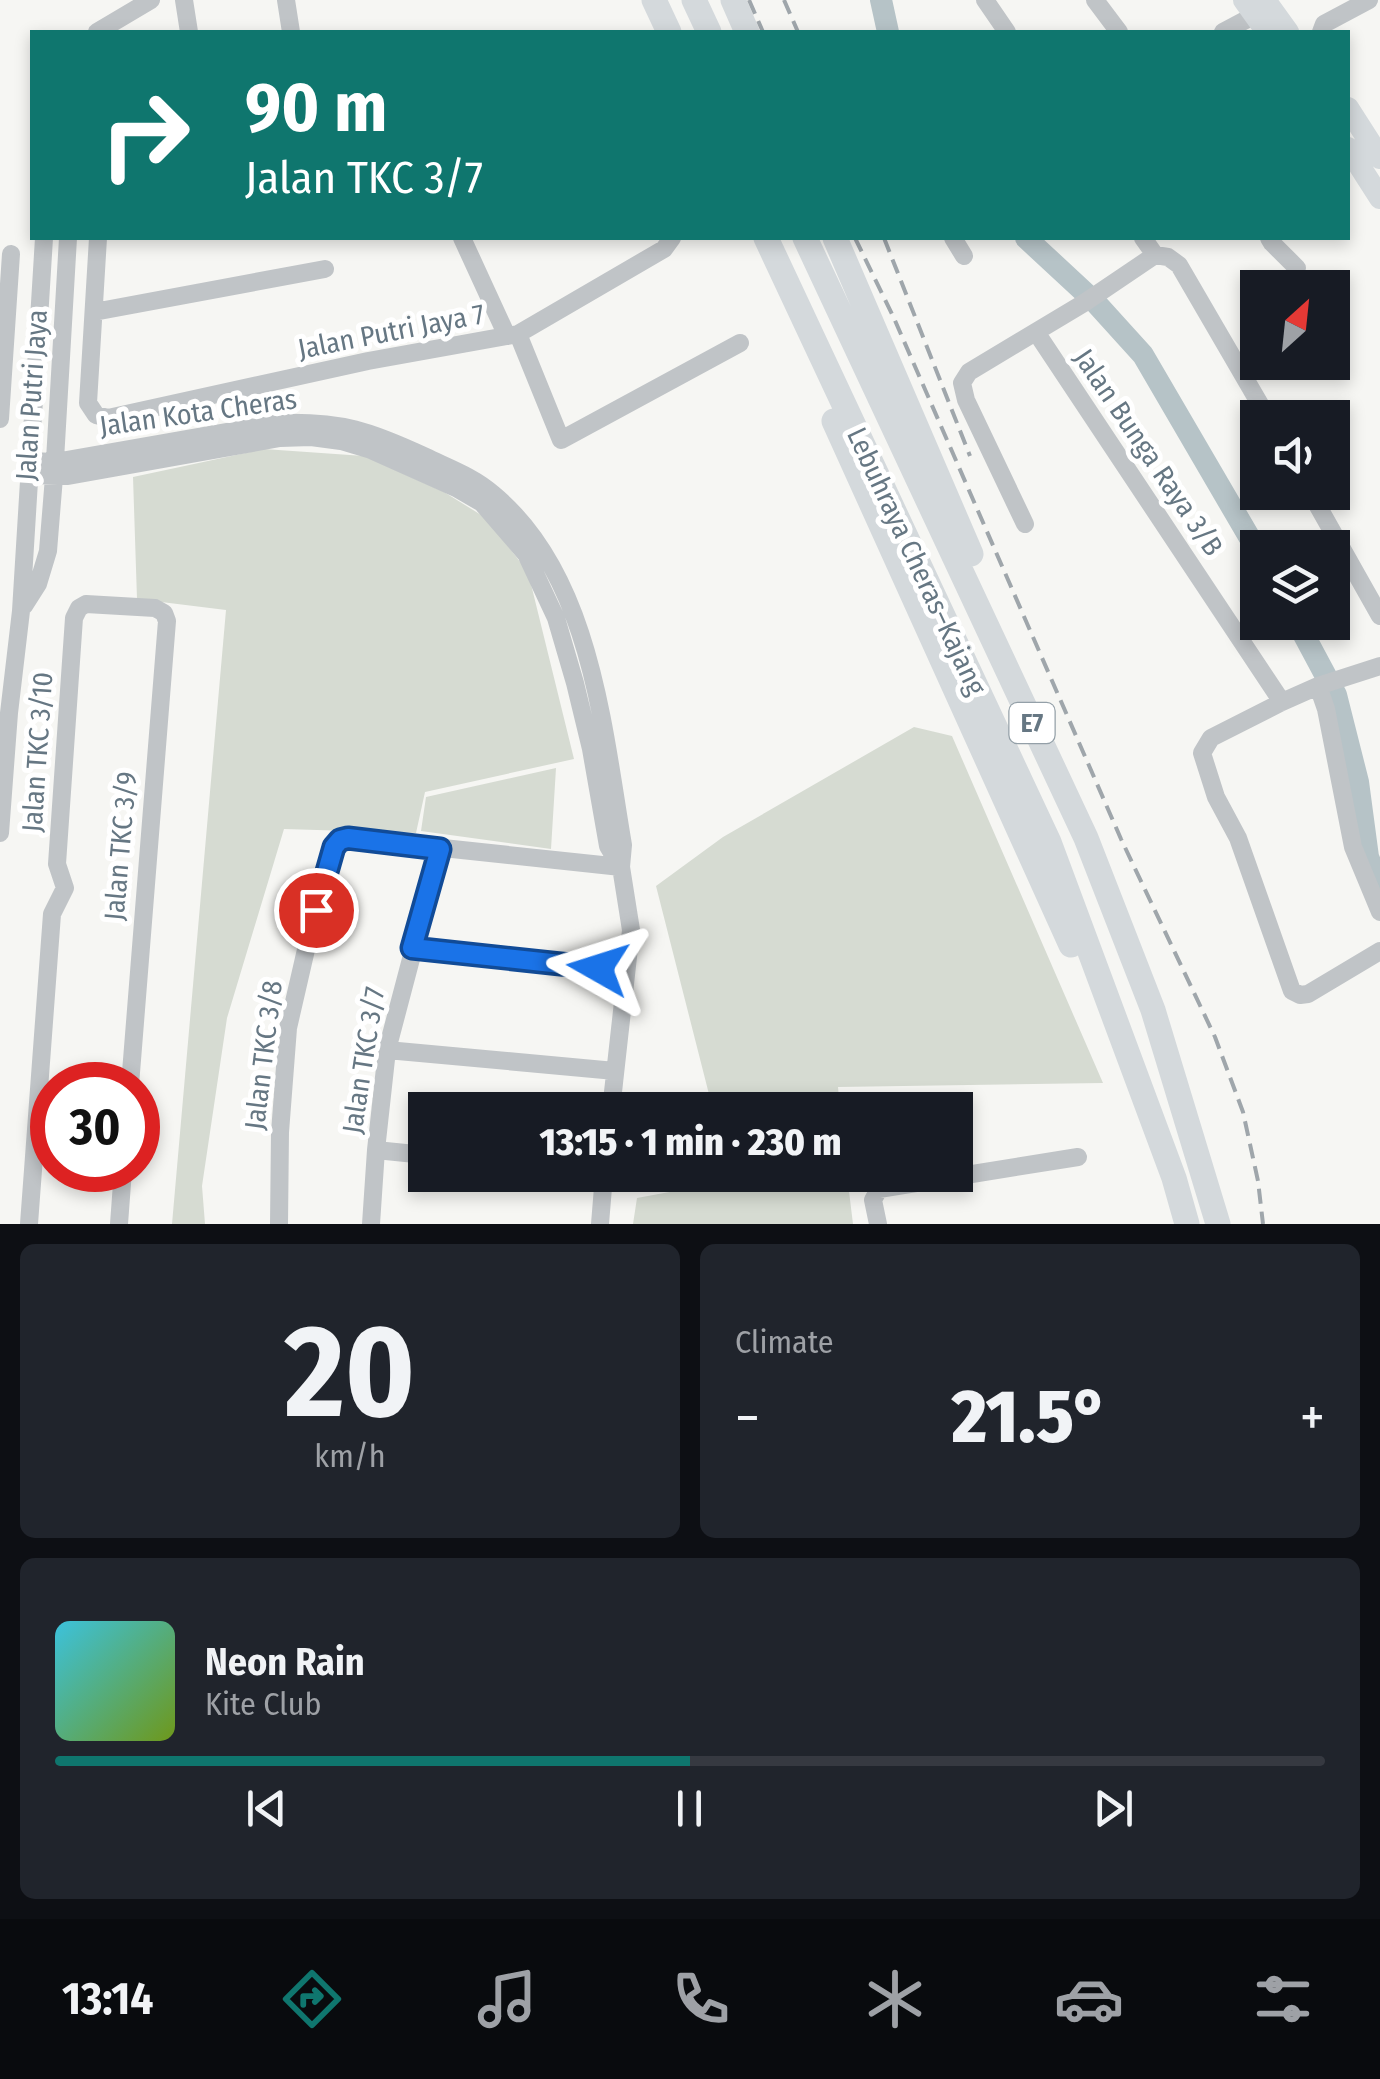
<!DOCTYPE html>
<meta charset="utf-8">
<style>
:root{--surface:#171b24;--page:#20242c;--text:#f1f3f6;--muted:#9ea1a6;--line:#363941;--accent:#0f766e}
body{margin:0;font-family:"Fira Sans Condensed",sans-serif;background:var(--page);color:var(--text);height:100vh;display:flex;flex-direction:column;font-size:38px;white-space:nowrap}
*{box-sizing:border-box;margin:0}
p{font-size:32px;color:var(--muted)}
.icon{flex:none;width:55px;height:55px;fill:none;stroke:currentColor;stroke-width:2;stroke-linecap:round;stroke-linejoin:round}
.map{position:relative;height:1224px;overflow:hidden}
.side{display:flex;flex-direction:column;gap:20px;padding:20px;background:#0d0f14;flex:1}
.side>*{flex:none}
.guide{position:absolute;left:30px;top:30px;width:1320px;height:210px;border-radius:0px;box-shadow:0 5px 15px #0003;background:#0f766e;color:#fff;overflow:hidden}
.needle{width:65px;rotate:27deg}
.fabs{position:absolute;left:1240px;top:270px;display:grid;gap:20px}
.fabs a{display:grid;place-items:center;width:110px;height:110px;border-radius:0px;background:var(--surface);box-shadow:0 5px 15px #0003;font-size:50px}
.speed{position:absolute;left:30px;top:1062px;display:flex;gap:20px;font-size:50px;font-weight:700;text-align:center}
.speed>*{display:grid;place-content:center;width:130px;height:130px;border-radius:50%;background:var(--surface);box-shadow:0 5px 15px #0003;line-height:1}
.speed .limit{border:15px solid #d22;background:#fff;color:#111}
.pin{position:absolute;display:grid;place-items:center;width:85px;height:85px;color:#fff;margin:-42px;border:5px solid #fff;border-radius:50%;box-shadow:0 2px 10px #0007}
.me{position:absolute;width:110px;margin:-55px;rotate:276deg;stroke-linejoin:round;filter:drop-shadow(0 0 8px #0008)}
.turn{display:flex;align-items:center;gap:35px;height:210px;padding:0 50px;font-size:45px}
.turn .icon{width:130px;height:130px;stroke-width:2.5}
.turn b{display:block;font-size:70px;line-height:85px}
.big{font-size:75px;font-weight:800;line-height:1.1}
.side .card{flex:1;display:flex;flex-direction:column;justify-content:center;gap:15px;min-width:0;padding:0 35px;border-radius:15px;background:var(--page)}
.side .dial{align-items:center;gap:0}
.dial b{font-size:130px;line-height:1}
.song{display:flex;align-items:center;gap:30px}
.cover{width:120px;height:120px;border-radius:15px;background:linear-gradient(135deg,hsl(190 70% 55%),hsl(80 70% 35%))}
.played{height:10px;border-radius:5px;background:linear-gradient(90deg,var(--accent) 50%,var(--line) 50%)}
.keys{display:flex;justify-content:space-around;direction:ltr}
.heat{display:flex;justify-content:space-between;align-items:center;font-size:55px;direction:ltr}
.side .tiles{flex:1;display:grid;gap:20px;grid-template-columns:1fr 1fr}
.card:last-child{grid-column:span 2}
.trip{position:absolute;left:408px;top:1092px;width:565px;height:100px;border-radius:0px;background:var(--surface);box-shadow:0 5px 15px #0003;font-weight:800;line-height:100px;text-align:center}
.menu{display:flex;height:160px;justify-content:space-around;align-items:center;background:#090b0e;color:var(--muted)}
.menu .icon{width:70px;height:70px}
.menu .selected{color:var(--accent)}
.menu b{font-size:45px;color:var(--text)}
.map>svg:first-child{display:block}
</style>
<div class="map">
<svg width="1380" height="1224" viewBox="0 0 1380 1224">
<rect width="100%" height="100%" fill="#f6f6f3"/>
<path fill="#d6dbd2" d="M 264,449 L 364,456 L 444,492 L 486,518 L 528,572 L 574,759 L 425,792 L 416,833 L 284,829 L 227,1018 L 202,1186 L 205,1224 L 172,1224 L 226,610 L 137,599 L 133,477 Z
M 914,727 L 952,736 L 1103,1083 L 838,1087 L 840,1110 L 713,1110 L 656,886 L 723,837 Z
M 556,768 L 551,849 L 421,831 L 426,797 Z
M 729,1175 L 847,1175 L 853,1224 L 633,1224 L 637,1198 L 729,1181 Z"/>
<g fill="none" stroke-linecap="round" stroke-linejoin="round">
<path stroke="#b6c3c7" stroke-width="22" d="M 881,0 L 888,32
M 1026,238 L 1095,302 L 1143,355 L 1258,552
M 1297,622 L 1336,695 L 1358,782 L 1368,857 L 1380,886"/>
<path stroke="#c0c4c7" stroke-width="18" d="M 184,0 L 189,32
M 286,0 L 291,32
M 985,0 L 1007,32
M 1095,0 L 1119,32
M 97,32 L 151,0
M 1223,32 L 1255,15
M 1321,32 L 1324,24 L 1369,0
M 98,238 L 88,403 L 96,415 L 108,418 L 368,361 L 518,334 L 664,249 L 672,238
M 462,238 L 507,336
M 953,238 L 964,256
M 1143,238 L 1155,255 L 1168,257 L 1179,265 L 1268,418
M 1269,238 L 1272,243 L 1297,268
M 94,312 L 325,269
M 1036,332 L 1282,702
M 518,334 L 561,440 L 740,343
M 0,419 L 11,254
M 30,461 L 55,462 L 279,423 C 342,421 370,431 426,457 C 449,468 474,477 493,494 C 591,575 603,728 623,845 L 621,867 L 631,930 L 611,1110
M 29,475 L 68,476 L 280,438 L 311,437 L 341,441 L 371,450 L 456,488 L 482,503 L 526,554 L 556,618 L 575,683 L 591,749 L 608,846 L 620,866
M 1310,492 L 1380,616
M 1025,524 L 966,400 L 962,383 L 969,372 L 1084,303 L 1155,255
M 24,606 L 38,584 L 48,551 L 54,477 L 68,238
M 1380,666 L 1318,686 L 1282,702 L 1211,738 L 1202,753 L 1216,797 L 1238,838 L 1292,991 L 1300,995 L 1308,994 L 1380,951
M 1318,686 L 1326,709 L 1353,847 L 1380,912
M 0,833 L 9,713 L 21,611 L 44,238
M 412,948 L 597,968
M 387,1050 L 615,1071
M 376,1150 L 425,1155
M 29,1224 L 52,914 L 65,888 L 57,864 L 74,618 L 79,608 L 86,604 L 155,608 L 164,613 L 167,621 L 130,1085
M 119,1224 L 123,1170
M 279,1224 L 280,1132 L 288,1028 L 308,941 L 334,847 L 340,840 L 349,838 L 621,867
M 371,1224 L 376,1150 L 387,1050 L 440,849
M 600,1224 L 604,1175
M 878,1224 L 873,1200 L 879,1189 L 1078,1157"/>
<path stroke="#d4d9dc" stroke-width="22" d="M 1244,0 L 1267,32
M 1265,0 L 1288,32
M 1348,108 L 1380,158
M 1348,148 L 1380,198"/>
<path stroke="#d4d9dc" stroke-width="25" d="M 654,0 L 669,32
M 694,0 L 709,32
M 733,0 L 747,32
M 766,238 L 1049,842 L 1174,1178 L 1187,1224
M 805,238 L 1086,838 L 1153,1010 L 1218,1224
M 835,238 L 971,554
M 834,421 L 1071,945"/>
<path stroke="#9fa6ab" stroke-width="4" stroke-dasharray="15 8" stroke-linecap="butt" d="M 749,0 L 763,32
M 784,0 L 798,32
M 855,238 L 893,316 L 1121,839 L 1215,1037 L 1243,1112 L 1258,1181 L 1263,1224
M 884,238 L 970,456"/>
</g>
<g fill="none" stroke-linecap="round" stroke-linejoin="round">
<g stroke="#114b97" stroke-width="25">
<path id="route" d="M 316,910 L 334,847 L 340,840 L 348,838 L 440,849 L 412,948 L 598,968"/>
</g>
<use href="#route" stroke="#1a73e8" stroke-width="18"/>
</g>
<g text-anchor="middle" stroke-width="10" stroke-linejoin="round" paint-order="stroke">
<rect fill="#fff" stroke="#94a0a8" stroke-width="2.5" x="1009.5" y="703" width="45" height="40" rx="8"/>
<g font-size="25" font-weight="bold" fill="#667783">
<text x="1032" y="732">E7</text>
</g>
<g font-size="28" fill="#667783" stroke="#fff">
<text transform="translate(391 331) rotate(-11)" y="10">Jalan Putri Jaya 7</text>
<text transform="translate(31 395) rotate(-86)" y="10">Jalan Putri Jaya</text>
<text transform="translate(198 412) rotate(-8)" y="10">Jalan Kota Cheras</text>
<text transform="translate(1149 452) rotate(56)" y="10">Jalan Bunga Raya 3/B</text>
<text transform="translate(917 561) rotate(65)" y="10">Lebuhraya Cheras–Kajang</text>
<text transform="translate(37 752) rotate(-86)" y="10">Jalan TKC 3/10</text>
<text transform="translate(120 846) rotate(-85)" y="10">Jalan TKC 3/9</text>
<text transform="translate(263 1055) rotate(-83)" y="10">Jalan TKC 3/8</text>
<text transform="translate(363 1060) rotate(-81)" y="10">Jalan TKC 3/7</text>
</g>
</g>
</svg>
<div class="fabs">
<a><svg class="needle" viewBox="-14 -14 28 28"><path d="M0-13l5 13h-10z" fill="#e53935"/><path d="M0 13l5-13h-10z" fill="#9ea1a6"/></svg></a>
<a><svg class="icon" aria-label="sound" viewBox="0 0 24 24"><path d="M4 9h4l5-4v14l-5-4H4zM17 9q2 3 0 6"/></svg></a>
<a><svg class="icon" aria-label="layers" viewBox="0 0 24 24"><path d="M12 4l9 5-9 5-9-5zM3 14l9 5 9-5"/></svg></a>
</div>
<div class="speed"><div class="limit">30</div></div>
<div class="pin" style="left:316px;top:910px;background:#d93025"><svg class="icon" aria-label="arrive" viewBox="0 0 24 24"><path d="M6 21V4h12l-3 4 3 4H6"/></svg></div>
<svg class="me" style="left:598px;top:968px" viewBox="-20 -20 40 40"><path d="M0-17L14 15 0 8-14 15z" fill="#1a73e8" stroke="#fff" stroke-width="4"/></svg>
<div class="trip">13:15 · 1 min · 230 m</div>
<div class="guide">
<div class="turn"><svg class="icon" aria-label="right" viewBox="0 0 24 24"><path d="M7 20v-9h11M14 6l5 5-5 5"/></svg><div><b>90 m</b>Jalan TKC 3/7</div></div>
</div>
</div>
<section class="side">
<div class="tiles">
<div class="card dial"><b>20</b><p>km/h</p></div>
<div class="card"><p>Climate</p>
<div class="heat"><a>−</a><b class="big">21.5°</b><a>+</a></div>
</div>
<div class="card">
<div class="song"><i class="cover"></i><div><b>Neon Rain</b><p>Kite Club</p></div></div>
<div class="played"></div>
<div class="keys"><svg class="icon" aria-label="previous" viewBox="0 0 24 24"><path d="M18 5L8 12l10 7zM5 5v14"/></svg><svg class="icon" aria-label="pause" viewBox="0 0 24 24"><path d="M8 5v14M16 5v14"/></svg><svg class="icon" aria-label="next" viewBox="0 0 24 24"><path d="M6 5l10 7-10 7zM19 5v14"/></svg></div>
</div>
</div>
</section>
<nav class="menu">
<b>13:14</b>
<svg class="icon selected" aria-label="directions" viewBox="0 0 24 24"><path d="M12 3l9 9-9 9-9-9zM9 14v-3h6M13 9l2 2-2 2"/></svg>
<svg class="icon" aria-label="music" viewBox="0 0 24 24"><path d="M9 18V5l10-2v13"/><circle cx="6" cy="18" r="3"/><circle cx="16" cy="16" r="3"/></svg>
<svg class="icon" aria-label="phone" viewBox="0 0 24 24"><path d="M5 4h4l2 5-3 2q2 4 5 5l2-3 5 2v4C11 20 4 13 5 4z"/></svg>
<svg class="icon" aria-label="climate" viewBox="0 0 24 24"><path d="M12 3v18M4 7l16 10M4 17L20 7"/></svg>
<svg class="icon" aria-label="car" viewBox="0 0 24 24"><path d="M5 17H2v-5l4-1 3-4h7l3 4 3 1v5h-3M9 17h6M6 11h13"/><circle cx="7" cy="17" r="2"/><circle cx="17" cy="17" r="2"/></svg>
<svg class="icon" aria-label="filters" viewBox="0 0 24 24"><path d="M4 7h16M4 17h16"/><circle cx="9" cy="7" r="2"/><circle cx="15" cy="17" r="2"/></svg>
</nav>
